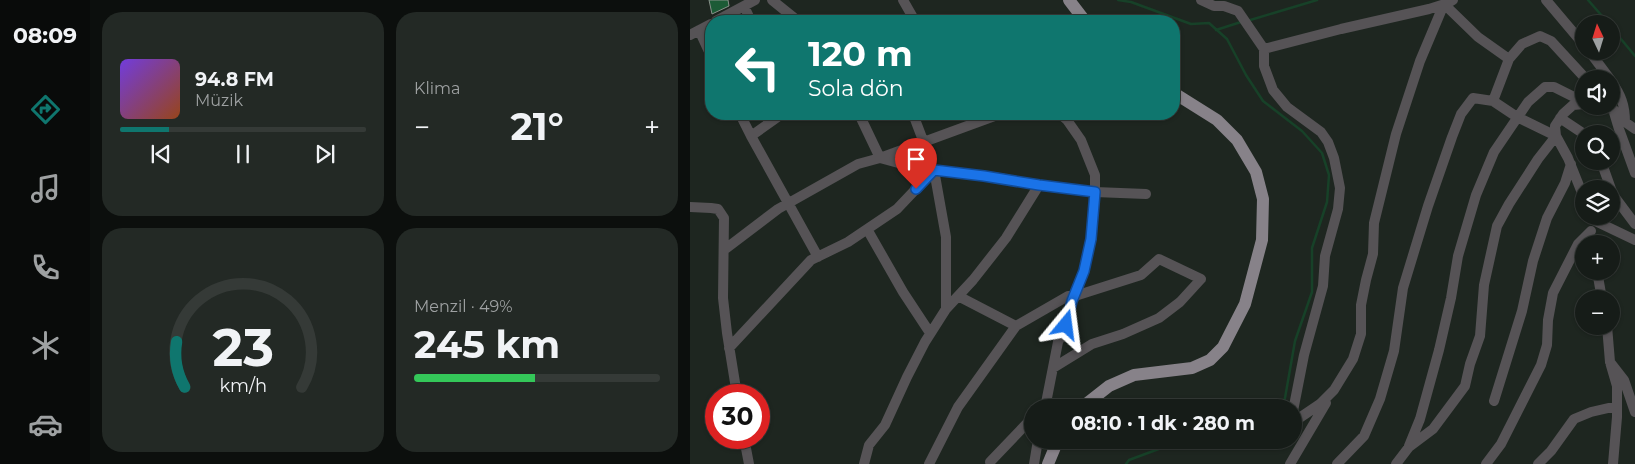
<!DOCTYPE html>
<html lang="tr">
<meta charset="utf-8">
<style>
:root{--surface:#161c18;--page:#232925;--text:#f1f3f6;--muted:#9ea1a2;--line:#353a37;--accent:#0f766e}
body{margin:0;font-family:Montserrat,sans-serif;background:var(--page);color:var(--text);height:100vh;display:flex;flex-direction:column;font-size:19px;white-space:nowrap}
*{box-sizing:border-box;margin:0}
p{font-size:16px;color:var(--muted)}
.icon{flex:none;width:28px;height:28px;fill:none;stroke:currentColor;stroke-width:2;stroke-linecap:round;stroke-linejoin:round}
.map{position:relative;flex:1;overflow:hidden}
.details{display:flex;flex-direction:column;gap:12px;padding:12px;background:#0c0f0d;width:600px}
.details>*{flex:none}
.hud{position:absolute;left:15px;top:15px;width:475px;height:105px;border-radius:20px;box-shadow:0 1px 4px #0004,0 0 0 1px var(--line);background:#0f766e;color:#fff;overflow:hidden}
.needle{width:32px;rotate:356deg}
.tools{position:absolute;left:885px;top:15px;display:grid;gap:10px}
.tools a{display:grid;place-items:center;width:45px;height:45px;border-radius:50%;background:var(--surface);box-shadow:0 1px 4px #0004,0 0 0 1px var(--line);font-size:25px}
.speed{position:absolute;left:15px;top:384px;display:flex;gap:10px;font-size:25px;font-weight:700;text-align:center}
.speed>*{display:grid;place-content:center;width:65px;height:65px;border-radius:50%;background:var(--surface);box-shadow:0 1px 4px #0004,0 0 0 1px var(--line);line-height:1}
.speed .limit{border:8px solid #d22;background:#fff;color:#111}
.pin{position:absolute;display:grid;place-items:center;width:42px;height:42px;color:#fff;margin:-51px -21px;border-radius:50% 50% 50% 0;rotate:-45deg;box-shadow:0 0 5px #0007}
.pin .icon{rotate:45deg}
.me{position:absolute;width:55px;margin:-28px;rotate:16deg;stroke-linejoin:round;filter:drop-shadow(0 0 4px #0008)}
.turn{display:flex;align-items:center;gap:18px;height:105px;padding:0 20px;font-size:22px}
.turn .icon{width:65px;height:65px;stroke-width:2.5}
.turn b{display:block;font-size:35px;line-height:42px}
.big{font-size:38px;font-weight:700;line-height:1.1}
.details .widget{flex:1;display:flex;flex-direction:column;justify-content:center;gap:8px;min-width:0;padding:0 18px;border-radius:20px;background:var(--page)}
.details .dial{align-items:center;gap:0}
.dial svg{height:130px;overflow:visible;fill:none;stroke:var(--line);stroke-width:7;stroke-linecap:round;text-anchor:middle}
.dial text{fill:var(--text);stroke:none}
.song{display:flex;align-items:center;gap:15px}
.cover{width:60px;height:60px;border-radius:8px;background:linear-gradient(135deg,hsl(260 70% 55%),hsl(20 70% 35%))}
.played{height:5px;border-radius:2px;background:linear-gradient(90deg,var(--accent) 20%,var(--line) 20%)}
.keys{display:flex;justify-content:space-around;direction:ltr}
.heat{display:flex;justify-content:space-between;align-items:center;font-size:28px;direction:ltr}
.charge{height:8px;border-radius:4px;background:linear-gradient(90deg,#34c759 49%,var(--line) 0)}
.details .tiles{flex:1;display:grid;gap:12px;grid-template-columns:repeat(2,1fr)}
.trip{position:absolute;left:334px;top:399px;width:278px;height:50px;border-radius:25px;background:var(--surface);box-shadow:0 1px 4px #0004,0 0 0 1px var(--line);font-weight:700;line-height:50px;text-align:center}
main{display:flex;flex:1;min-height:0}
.dock{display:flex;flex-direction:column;width:90px;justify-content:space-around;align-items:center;background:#090b0a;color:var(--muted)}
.dock .icon{width:35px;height:35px}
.dock .selected{color:var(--accent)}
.dock b{font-size:22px;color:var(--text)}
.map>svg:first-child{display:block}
</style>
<main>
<nav class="dock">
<b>08:09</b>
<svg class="icon selected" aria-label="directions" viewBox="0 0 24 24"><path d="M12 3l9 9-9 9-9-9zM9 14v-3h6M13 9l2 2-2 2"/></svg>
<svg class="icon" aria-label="music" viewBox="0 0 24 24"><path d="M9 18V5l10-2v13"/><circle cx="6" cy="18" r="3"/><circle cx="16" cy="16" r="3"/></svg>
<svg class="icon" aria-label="phone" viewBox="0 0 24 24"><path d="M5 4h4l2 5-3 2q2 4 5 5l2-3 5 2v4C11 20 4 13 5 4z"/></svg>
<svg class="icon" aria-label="climate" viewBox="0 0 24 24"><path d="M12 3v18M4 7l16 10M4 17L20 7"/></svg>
<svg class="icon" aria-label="car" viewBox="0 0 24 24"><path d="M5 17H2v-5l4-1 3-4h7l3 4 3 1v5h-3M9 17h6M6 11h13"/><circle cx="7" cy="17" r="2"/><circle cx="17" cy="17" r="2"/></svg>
</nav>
<section class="details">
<div class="tiles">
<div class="widget">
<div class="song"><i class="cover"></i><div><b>94.8 FM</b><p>Müzik</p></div></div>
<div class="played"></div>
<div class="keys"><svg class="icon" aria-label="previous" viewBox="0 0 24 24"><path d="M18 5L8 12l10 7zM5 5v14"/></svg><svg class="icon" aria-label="pause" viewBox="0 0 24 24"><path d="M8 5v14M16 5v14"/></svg><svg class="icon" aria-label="next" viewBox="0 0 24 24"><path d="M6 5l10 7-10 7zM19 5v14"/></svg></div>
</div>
<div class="widget"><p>Klima</p>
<div class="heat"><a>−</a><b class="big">21°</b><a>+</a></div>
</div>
<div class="widget dial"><svg viewBox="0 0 100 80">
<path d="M14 69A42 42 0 1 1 86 69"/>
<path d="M14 69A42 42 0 0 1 9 41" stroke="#0f766e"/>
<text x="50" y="56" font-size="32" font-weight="700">23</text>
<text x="50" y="72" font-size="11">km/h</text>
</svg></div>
<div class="widget"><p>Menzil · 49%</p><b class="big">245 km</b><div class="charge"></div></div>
</div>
</section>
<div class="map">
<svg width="945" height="464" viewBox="0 0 945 464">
<rect width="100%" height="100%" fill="#1e2620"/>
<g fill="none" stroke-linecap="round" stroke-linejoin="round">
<path stroke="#174128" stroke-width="2.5" d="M 428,0 L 441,2 L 501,24 L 519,23 L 537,39 L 556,75 L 573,101 L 612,131 L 632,153 L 639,175 L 637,202 L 622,248 L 622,292 L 605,341 L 595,398 L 591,408
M 898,0 L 919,24
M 557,21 L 627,0
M 921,27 L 945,56
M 526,30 L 551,22
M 436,464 L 439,460 L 493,440"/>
</g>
<path fill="#1c5b36" stroke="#88918a" d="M 19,0 L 38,0 L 39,6 L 22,14 Z"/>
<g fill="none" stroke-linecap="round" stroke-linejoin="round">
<path stroke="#565356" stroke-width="10" d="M 82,0 L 108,21
M 213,0 L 225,21
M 511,0 L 524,6 L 534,6 L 548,11 L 574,49 L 651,29 L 739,9 L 758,3 L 763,0
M 856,0 L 894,45
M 54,6 L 61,21
M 26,21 L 65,0
M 9,30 L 21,56
M 0,35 L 21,24
M 574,49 L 574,66 L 583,90 L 597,107 L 631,132 L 638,142 L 644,158 L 650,188 L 648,209 L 635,256 L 633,286 L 614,355 L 602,416
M 899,51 L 920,79
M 921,81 C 931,95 935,105 935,122
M 803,101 L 819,59 L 832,44 L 850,36 L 861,41 L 896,79
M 894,104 L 883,105 L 873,114 L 865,126 L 866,136 L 878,158 L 894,198
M 909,106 L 923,109 L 935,122 L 945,129
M 921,106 L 923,109 L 929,129 L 945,173
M 50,114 L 61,136
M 92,114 L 61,136 L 128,257
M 169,114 L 190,158 L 310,114
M 223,114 L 234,143
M 870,118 L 894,134
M 911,161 L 921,189
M 244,170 L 256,237 L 256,309
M 921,189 L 924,196 L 945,224
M 0,207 L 21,208 L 28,209 L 34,218 L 33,298 L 37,333 L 47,395
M 899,218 L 945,240
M 177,229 L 213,292 L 240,333
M 34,250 L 88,209 L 168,164 L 190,158 L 223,167 L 309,178 L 349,185 L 405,192 L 456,194
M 907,271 L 912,299
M 268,296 L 326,326 L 378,296 L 385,296 L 451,275 L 469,259 L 511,279 L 490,302 L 469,318 L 433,334 L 402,344 L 363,368
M 917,326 L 920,362 L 934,380 L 945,412
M 39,348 L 121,260 L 158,242 L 207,209 L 244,170
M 920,362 L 927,386 L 927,417 L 923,464
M 804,401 L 832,311 L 843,261 L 857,218 L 875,183 L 881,164
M 355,408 L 368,342 L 376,325 L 382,301 L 394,271 L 401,239 L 405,192 L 405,175 L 391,140 L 377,120 L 370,114
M 602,423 L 630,404 L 644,390 L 663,359 L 671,334 L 671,305 L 676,280 L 683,254 L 684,223 L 706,134 L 730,61 L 754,4 L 788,37 L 819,59
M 54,438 L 59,464
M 719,446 L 730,419 L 749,350 L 761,298 L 768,256 L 786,195 L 804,152 L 838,102 L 855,87 L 864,87 L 894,102
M 300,462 L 342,418
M 174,464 L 179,445 L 195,425 L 217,377 L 235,342 L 256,309 L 283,280 L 316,238 L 349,185
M 239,464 L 268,407 L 326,326
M 344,464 L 348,440
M 600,464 L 636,403
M 647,464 L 674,436 L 690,399 L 704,351 L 713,288 L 738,206 L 762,137 L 771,114 L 783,98 L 803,101 L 827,117 L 866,136 L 848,159 L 819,204 L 807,226 L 794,285 L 790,336 L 780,364 L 775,386 L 743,429 L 719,447 L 706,464
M 796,464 L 811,444 L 851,365 L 857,345 L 858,320 L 863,293 L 888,244 L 901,231
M 848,464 L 861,451 L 884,419 L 901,412 L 927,406"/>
<path stroke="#878289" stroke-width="12" d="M 379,0 L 395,21
M 391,408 L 419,386 L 444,375 L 502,368 L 520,360 L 533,347 L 555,304 L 572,240 L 573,199 L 566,172 L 547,140 L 527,120 L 484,93
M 358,464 L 368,440"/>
</g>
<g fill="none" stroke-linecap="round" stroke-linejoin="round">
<g stroke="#114b97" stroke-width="12">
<path id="route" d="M 226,189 L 244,170 L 294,176 L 349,185 L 405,192 L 401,239 L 394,271 L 382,301 L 376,325"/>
</g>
<use href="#route" stroke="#1a73e8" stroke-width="9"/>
</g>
</svg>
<div class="tools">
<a><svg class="needle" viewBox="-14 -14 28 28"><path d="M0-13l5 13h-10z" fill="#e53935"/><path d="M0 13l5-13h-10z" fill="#9ea1a2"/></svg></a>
<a><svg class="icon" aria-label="sound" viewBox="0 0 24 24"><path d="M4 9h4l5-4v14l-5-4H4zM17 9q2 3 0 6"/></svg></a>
<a><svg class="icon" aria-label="search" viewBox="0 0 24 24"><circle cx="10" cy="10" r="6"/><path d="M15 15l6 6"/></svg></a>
<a><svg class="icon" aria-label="layers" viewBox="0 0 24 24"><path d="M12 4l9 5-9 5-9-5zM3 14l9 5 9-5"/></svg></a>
<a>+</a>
<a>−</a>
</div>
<div class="speed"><div class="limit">30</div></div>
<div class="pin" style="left:226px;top:189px;background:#d93025"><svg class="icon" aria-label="arrive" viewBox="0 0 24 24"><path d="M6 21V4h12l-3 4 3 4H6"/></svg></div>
<svg class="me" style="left:376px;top:325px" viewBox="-20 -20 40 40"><path d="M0-17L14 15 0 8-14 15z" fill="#1a73e8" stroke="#fff" stroke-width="4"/></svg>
<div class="trip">08:10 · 1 dk · 280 m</div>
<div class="hud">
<div class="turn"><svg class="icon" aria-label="left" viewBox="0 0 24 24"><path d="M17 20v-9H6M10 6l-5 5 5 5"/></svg><div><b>120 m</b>Sola dön</div></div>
</div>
</div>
</main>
